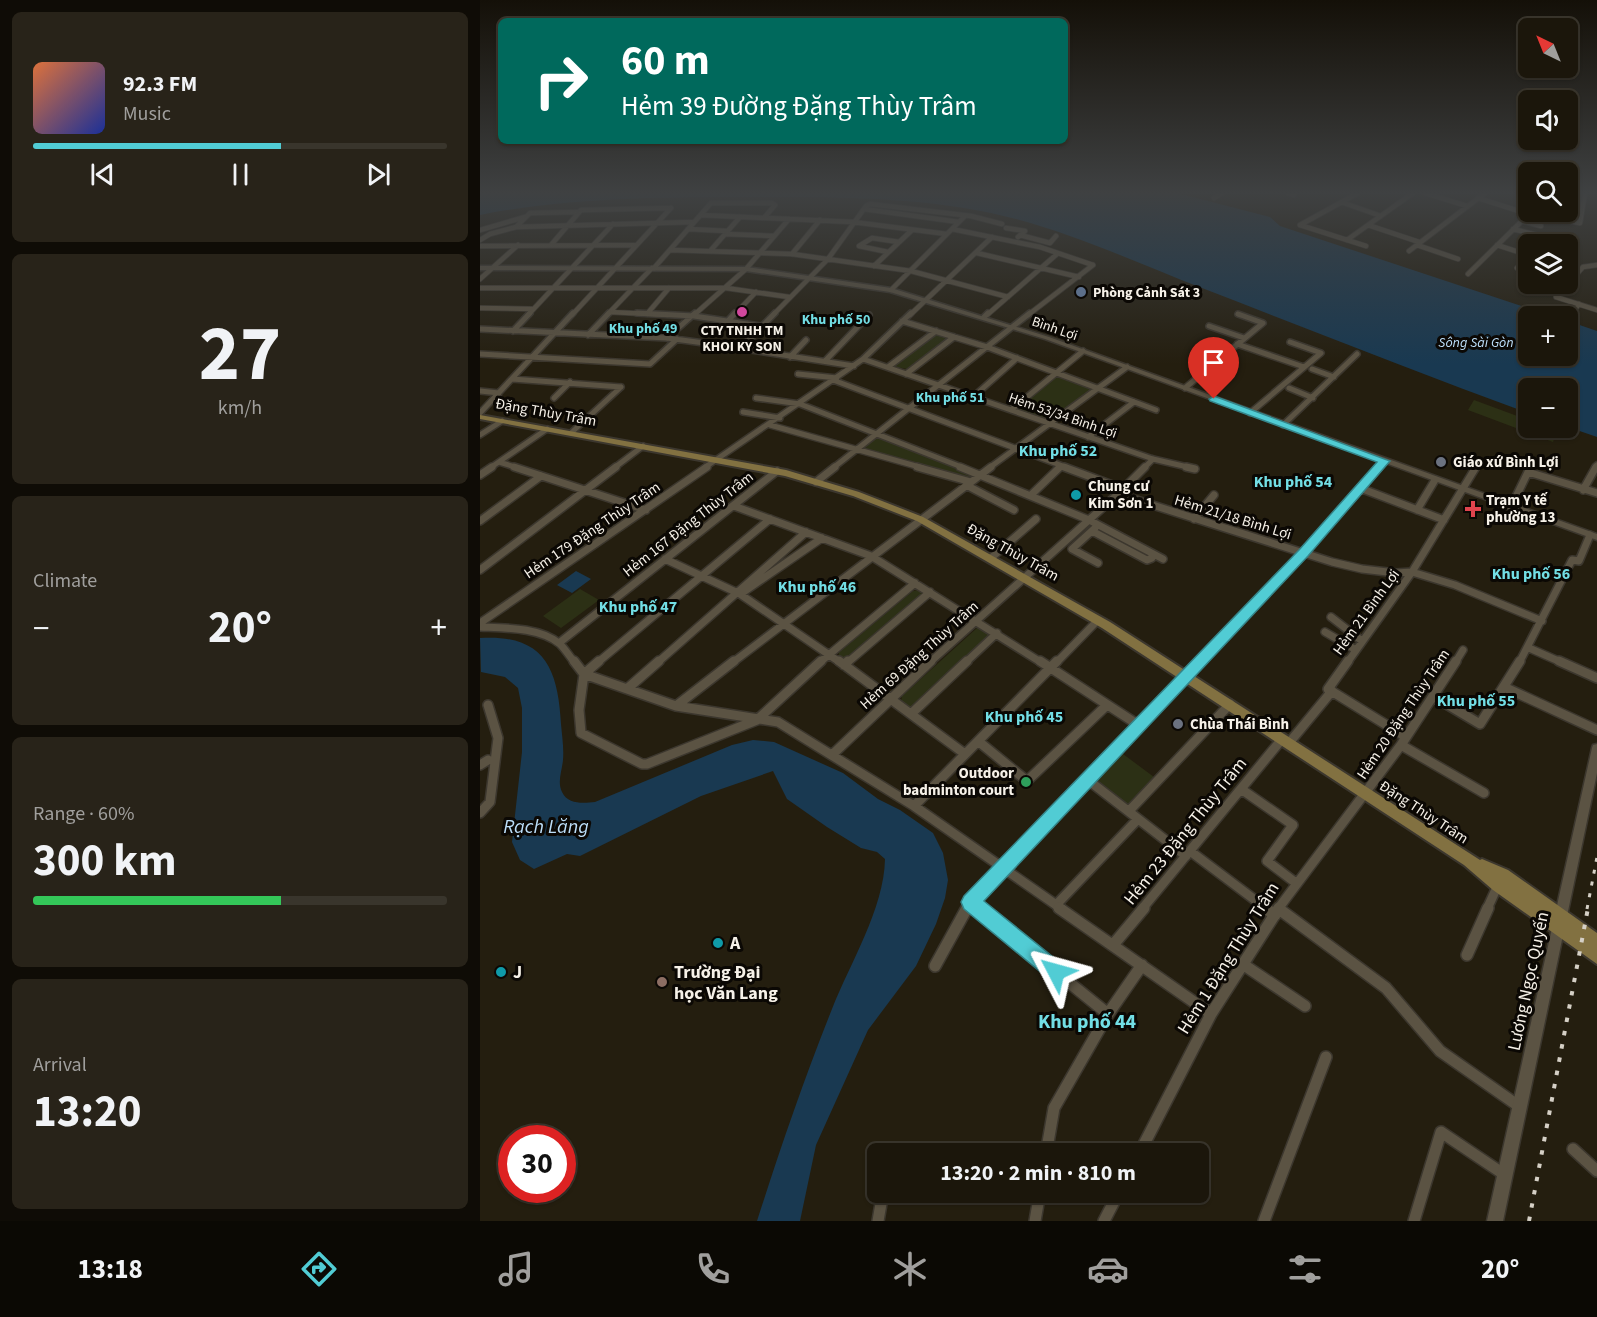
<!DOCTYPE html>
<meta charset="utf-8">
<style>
:root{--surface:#1b160b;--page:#282319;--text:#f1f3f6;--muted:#a09f9d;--line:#39352c;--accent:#51ccd4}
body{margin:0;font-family:"Source Sans 3",sans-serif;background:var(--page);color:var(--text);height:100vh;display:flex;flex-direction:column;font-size:22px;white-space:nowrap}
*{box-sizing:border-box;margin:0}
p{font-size:20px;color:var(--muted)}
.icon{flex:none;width:33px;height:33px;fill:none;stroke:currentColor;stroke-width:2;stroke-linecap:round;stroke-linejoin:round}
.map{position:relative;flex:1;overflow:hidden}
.details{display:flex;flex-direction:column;gap:12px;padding:12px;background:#0f0c06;width:480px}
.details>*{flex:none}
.guide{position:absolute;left:18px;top:18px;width:570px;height:126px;border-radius:9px;box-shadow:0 2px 4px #0004,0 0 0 2px var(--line);background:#00695c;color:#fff;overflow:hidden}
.needle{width:39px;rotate:317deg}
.fabs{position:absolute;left:1038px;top:18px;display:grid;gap:12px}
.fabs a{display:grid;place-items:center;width:60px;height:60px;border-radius:9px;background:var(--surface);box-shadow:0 2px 4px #0004,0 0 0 2px var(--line);font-size:30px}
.speed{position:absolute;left:18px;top:1125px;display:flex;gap:12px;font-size:30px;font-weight:700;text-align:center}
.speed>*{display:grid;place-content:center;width:78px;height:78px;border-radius:50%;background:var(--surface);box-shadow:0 2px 4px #0004,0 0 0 2px var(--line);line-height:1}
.speed .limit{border:9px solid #d22;background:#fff;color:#111}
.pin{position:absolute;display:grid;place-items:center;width:51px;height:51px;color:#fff;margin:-62px -26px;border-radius:50% 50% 50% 0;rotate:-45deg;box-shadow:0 0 6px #0007}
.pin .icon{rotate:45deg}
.me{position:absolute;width:66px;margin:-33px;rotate:309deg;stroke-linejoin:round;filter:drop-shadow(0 0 4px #0008)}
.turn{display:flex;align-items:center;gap:21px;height:126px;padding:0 24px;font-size:27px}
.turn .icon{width:78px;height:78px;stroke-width:2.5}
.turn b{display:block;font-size:42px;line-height:51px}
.big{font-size:45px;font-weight:700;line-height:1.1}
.details .widget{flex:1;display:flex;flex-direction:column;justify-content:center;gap:9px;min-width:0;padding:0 21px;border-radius:9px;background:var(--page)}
.details .dial{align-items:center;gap:0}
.dial b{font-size:78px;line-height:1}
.song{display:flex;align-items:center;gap:18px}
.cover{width:72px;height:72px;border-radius:9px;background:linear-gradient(135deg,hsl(20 70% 55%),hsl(230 70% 35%))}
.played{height:6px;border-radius:3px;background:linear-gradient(90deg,var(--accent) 60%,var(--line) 60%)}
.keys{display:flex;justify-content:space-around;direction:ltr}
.heat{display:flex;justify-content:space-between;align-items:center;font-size:33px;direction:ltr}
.charge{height:9px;border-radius:4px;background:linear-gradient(90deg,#34c759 60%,var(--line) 0)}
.trip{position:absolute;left:387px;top:1143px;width:342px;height:60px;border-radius:9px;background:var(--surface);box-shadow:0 2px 4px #0004,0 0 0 2px var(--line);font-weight:700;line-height:60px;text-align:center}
.tab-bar{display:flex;height:96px;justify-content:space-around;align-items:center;background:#0b0904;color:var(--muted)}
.tab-bar .icon{width:42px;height:42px}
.tab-bar .selected{color:var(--accent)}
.tab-bar b{font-size:27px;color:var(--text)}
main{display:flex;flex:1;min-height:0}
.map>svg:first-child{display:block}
</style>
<main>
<section class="details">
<div class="widget">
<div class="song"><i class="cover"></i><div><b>92.3 FM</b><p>Music</p></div></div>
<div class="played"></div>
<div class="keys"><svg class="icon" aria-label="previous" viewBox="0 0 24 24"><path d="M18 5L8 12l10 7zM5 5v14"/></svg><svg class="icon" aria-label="pause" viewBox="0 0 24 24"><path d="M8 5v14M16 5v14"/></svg><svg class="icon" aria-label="next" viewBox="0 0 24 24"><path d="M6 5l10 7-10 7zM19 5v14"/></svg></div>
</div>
<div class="widget dial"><b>27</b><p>km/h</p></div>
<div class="widget"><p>Climate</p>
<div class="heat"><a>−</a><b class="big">20°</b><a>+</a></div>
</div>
<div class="widget"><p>Range · 60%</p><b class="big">300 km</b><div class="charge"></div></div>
<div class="widget"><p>Arrival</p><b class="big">13:20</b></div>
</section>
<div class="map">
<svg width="1117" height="1221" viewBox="0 0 1117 1221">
<rect width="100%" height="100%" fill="#241e0f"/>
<path fill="#2c3015" d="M 457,334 L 469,338 L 427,369 L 416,367 L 415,365 Z
M 577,375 L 613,389 L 571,420 L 540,411 L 539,408 Z
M 994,400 L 1048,420 L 1048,428 L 1077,430 L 1073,442 L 988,410 Z
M 396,438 L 400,438 L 493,475 L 489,478 L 385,450 L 384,448 Z
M 100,589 L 119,600 L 81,628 L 63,616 Z
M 438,590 L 443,592 L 442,595 L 367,659 L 359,656 L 359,652 L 433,591 Z
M 502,627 L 510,631 L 510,635 L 433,707 L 428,708 L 421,702 L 422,696 L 497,628 Z
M 639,751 L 678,780 L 648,810 L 610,780 Z"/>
<path fill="#193951" d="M 0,193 L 697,193 L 790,217 L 800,226 L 1072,316 L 1048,316 L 1048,356 L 1088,356 L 1088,321 L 1117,331 L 1117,437 L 1088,427 L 1088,388 L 1048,388 L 1048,413 C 939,373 830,330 722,288 C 652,261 585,229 511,213 C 434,197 356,197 278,197 C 188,197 88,197 0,215 Z
M 96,571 L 111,579 L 92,593 L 77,585 Z
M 0,638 C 64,634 78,668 81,724 C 82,736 84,748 83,760 C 82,771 77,782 82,792 C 88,805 104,803 115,802 L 252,745 L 273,740 L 294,742 L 363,773 L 398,799 L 420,810 L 453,833 L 463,853 L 468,880 L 465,898 L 456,924 L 436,966 L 388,1030 L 336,1145 L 320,1221 L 277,1221 C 300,1149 324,1079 352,1009 C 370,963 404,909 405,859 L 397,852 L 381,848 L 347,827 L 307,799 L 293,771 L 221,796 L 100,856 L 87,854 L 54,869 L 40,860 L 32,842 L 42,752 L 42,708 L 38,688 L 25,677 L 1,672 Z"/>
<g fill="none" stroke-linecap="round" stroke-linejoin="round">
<g stroke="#3c372e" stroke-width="6">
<path id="minor-far4" d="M 808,193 L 814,195
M 945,193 L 987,206
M 734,198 L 742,193
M 998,198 L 1042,212 L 1100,223 L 1105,193
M 861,202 L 901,216
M 384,209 L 479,222
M 221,215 L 373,222 L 467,234
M 1042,221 L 1061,226
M 820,225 L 886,246
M 820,225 L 878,193
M 888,225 L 939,242
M 36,227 L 50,213 L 98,212
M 526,228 L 545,231 L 538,237
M 208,229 L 247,231
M 472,229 L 560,247 L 613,265
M 1033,229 L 1065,237
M 0,230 L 45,217
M 245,234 L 294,236
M 540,235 L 570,243 L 576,236
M 0,240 L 10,234 L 36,227 L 214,222
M 867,240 L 933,193
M 71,245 L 101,210 L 191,208
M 937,245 L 978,259
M 1017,245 L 1048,255
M 0,246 L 156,245
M 190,250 L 312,254 L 431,271 L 528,297
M 231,250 L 260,217
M 929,251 L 1005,193
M 408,252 L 379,246 L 392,238 L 419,242
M 497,253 L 599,277
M 312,254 L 340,220
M 1117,265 L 1103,267 L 1076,297 L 1117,310
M 394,266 L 432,230
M 174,268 L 231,203 L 292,203 L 295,205 L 284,218
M 1037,268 L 1048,256
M 988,274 L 1049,214
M 0,279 L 38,245
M 0,288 L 246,288 L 309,297
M 411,290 L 485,216
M 0,308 L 53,309
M 130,312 L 188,315
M 167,314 L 189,288
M 758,314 L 760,315
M 48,315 L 133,224
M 92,315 L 191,208
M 127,315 L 172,268
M 214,315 L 266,269 L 309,219
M 254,315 L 276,292
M 293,315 L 348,259 L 386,206 L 390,204 L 491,216 L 522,224
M 430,315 L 512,237
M 507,315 L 577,254
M 548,315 L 613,265
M 1091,315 L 1099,304"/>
</g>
<g stroke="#3c372e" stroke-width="8">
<path id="minor-far3" d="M 157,313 L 214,316 L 280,326
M 504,317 L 508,313
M 1089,317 L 1092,313
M 248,321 L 255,313
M 422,321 L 507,347 L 676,410
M 729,326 L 764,338
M 0,329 L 187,338 L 224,343
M 33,331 L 50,313
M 108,335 L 129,313
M 187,338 L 215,313
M 757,344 L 824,367
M 245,346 L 374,366
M 261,348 L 295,313
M 0,354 L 170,364 L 197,339
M 310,357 L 326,340
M 383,359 L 673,459 L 712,468
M 345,361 L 389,315
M 408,367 L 456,331
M 832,369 L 854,377
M 318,374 L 357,378
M 426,374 L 474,337
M 32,379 L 141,387
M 353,380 L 588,468
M 705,388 L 783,323 L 758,314
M 809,388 L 833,398
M 0,391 L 19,393
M 493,397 L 537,358
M 74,398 L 90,382
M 276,398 L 320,404 L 484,468
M 531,410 L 603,351
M 263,412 L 300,418
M 0,413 L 93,313
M 770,413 L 841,353 L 810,342
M 290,425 L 443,468
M 803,425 L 877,354
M 91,433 L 141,387
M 0,435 L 22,421
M 608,437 L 654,402
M 19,462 L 38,468
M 10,468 L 67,429
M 134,468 L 163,446
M 224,468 L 383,359 L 431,313
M 353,468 L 550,313
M 509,468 L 647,367
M 579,468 L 581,466
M 664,468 L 673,459
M 898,468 L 904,461
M 995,468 L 998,464
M 1115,468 L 1117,465"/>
</g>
<g stroke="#3c372e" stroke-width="10">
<path id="minor-far2" d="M 34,467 L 166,510
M 437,467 L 491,482
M 480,467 L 609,520 L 683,559
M 584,467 L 643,489
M 706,467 L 715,469
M 0,475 L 12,467
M 336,482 L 355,467
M 486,485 L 534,510
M 880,488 L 964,520
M 1103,490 L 1116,467
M 638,494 L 852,562 L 882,569 L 916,573 L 932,572 L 975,585 L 1062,621
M 551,495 L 580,467
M 254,506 L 391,556 L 562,663
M 1031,507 L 1048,472 L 1117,493
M 937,510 L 955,480
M 714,519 L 734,495
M 0,521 L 61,476
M 615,528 L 592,549 L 618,563
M 612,531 L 667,560 L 672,558 L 673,554
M 511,558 L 556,519
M 185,559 L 260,594 L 361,663
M 0,570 L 136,467
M 262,593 L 342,538
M 851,617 L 882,641
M 0,623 L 227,467
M 0,627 C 24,628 60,627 80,644 C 85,649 90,657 95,663
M 845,632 L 876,650
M 79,643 L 297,471
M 1049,648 L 1083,663
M 117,663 L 290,519
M 177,663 L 326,532
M 252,663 L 511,467
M 339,663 L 435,583
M 367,663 L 450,592
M 449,663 L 638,494 L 665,467
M 485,663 L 517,633
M 576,663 L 618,620
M 719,663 L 824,553 L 899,467
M 867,663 L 932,572 L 996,467
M 975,663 L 983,650
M 1039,663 L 1092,560 L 1099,561 L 1110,535"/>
</g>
<g stroke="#3c372e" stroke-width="12">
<path id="minor-far1" d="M 94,661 L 104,674 L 196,706 L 298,722 L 434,806 L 582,909
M 359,661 L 485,754
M 560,661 L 660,726
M 868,661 L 848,689 L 926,737
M 1079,661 L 1117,678
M 364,665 L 368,661
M 104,674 L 99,710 L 101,733 L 162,764 L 167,764 L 277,720 L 341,661
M 104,674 L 119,661
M 1024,687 L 1117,730
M 147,689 L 179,661
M 953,696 L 1000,724 L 1040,661
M 196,706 L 254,661
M 432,713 L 487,661
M 498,741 L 547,781 L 627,705
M 809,743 L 852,691
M 921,745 L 1004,793
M 353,754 L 451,661
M 0,765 L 8,760
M 608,780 L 706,856
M 761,789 L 813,825 L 787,861 L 816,883
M 434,806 L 577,661
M 649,811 L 750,704
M 0,813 L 10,802 L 18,738 L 8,705
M 710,851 L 787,909
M 490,902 L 499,909
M 576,905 L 658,819
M 486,909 L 490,902 L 720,661
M 662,909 L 802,739
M 798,909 L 921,745 L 976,661
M 1007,909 L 1018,885"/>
</g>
<g stroke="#3c372e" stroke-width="14">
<path id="minor" d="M 497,908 L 628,1014 L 574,1108 L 566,1154
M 579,908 L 731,1014
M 785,908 L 795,915
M 799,909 L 906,988 L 960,1051 L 1040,1107
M 633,945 L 664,908
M 987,955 L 1008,908
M 764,965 L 825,1006
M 455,966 L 487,908
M 628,1014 L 662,965
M 1093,1149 L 1117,1171
M 409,1154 L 410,1150 L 433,1154
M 659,1154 L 731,1014 L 799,908
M 398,1221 L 403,1192
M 555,1221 L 560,1192
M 624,1221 L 639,1192
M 784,1221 L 846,1057
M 934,1221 L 961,1132 L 1025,1175"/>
</g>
<g stroke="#3c372e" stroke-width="3">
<path id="tertiary" d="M 0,266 L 266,267 L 411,288 L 569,337 L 1117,534 L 1117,540 L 565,339 L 410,292 L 266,271 L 0,270 Z
M 1117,744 L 1117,773 L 1023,1221 L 1007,1221 L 1112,748 L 1113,745 Z"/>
</g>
<g stroke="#3c372e" stroke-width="4">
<path id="secondary" d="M 0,415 L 306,470 L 379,492 L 443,517 L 630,622 L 1000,860 L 1002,859 L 1028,870 L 1117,933 L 1117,964 L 1013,890 L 984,865 L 622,628 L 437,521 L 373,496 L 305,476 L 0,419 Z"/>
</g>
<use href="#minor-far4" stroke="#5b5343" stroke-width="4.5"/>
<use href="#minor-far3" stroke="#5b5343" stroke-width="5"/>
<use href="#minor-far2" stroke="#5b5343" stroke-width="7"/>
<use href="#minor-far1" stroke="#5b5343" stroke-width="9"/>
<use href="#minor" stroke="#5b5343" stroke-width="11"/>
<use href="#tertiary" fill="#5b5343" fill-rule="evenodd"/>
<use href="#secondary" fill="#827141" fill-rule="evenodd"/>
<path stroke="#d5d0c6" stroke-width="3" stroke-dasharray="4 8" stroke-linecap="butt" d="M 1107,909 L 1117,857"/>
<path stroke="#d5d0c6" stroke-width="4" stroke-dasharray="4.5 9" stroke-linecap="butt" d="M 1049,1221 L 1108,908"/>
</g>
<linearGradient id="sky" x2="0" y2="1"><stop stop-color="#141008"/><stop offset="0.53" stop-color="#3f4142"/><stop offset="1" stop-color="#3f4142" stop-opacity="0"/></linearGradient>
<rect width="1117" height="364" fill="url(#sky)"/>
<path fill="#51ccd4" stroke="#35858a" stroke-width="1.5" d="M 734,396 L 910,461 L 828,556 L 504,901 L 583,965 L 586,972 L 583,979 L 576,982 L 569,979 L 484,909 L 481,902 L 484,896 L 819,550 L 897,462 L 730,401 L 729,399 Z"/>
<circle fill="#5c6f8a" stroke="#0b0804" stroke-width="2" cx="601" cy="292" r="6"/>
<circle fill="#d1479c" stroke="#0b0804" stroke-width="2" cx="262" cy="312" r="6"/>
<g fill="#6b7280" stroke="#0b0804" stroke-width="2">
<circle cx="961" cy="462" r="6"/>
<circle cx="698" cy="724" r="6"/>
</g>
<g fill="#0f9aa8" stroke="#0b0804" stroke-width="2">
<circle cx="596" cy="495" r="6"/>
<circle cx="238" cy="943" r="6"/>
<circle cx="21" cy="972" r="6"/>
</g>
<path fill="#e0444e" stroke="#0b0804" stroke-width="2" d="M990 500h6v6h6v6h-6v6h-6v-6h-6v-6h6z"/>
<circle fill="#2e9e5b" stroke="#0b0804" stroke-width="2" cx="546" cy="782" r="6"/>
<circle fill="#8d6e63" stroke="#0b0804" stroke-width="2" cx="182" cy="982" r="6"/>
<g text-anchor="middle" stroke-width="6" stroke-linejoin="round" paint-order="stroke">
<g font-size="14" font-weight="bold" fill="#f6f1e8" stroke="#0b0804" text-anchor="start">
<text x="613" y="297">Phòng Cảnh Sát 3</text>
<text x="262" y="335" text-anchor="middle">CTY TNHH TM<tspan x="262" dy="16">KHOI KY SON</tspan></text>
</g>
<g font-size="14" font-weight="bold" fill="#72dee5" stroke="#0b0804">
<text x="356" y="324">Khu phố 50</text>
<text x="163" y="333">Khu phố 49</text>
<text x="470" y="402">Khu phố 51</text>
</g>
<g font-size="14" fill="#f6f1e8" stroke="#0b0804">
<text transform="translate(575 328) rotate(19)" y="5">Bình Lợi</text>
<text transform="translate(583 415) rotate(19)" y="5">Hẻm 53/34 Bình Lợi</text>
</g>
<g font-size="14" font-style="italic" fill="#bcdef9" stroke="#0b0804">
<text x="996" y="347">Sông Sài Gòn</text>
</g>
<g font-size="15" fill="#f6f1e8" stroke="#0b0804">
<text transform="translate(66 412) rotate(10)" y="5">Đặng Thùy Trâm</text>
<text transform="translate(753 517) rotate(17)" y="5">Hẻm 21/18 Bình Lợi</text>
<text transform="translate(208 524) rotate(-38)" y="5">Hẻm 167 Đặng Thùy Trâm</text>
<text transform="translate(112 530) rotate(-34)" y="5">Hẻm 179 Đặng Thùy Trâm</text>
<text transform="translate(533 552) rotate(29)" y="5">Đặng Thùy Trâm</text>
<text transform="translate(886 612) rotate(-54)" y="5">Hẻm 21 Bình Lợi</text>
<text transform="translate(439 655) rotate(-42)" y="5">Hẻm 69 Đặng Thùy Trâm</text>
<text transform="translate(923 714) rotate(-56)" y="5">Hẻm 20 Đặng Thùy Trâm</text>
<text transform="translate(944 812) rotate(33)" y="5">Đặng Thùy Trâm</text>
</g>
<g font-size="15" font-weight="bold" fill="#f6f1e8" stroke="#0b0804" text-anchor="start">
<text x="973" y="467">Giáo xứ Bình Lợi</text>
<text x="608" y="491">Chung cư<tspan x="608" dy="17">Kim Sơn 1</tspan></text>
<text x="1006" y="505">Trạm Y tế<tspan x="1006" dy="17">phường 13</tspan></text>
<text x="710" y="729">Chùa Thái Bình</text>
<text x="534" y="778" text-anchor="end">Outdoor<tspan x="534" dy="17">badminton court</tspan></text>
</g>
<g font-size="16" font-weight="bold" fill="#72dee5" stroke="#0b0804">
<text x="578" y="456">Khu phố 52</text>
<text x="813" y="487">Khu phố 54</text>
<text x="1051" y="579">Khu phố 56</text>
<text x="337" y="592">Khu phố 46</text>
<text x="158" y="612">Khu phố 47</text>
<text x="996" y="706">Khu phố 55</text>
<text x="544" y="722">Khu phố 45</text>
</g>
<g font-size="18" fill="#f6f1e8" stroke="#0b0804">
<text transform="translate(705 831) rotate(-51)" y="6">Hẻm 23 Đặng Thùy Trâm</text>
<text transform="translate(748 958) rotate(-58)" y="6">Hẻm 1 Đặng Thùy Trâm</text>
<text transform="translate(1048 981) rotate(-78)" y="6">Lương Ngọc Quyến</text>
</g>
<g font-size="18" font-weight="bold" fill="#f6f1e8" stroke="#0b0804" text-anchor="start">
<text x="250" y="949">A</text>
<text x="33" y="978">J</text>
<text x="194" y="978">Trường Đại<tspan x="194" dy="21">học Văn Lang</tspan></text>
</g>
<g font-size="20" font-style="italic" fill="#bcdef9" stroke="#0b0804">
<text x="66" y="833">Rạch Lăng</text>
</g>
<g font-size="20" font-weight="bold" fill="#72dee5" stroke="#0b0804">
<text x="607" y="1028">Khu phố 44</text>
</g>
</g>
</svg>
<div class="fabs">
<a><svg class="needle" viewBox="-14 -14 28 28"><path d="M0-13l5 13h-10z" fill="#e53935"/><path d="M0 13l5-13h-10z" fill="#a09f9d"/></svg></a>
<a><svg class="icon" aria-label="sound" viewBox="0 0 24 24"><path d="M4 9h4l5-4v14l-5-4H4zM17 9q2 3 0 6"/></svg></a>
<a><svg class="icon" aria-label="search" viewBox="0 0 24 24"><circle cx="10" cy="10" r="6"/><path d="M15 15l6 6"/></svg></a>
<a><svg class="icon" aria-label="layers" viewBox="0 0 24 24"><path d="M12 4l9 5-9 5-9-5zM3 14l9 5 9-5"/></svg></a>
<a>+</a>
<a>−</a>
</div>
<div class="speed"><div class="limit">30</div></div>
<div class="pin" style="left:734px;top:399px;background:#d93025"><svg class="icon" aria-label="arrive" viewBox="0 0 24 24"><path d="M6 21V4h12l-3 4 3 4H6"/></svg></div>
<svg class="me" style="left:576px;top:972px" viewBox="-20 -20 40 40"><path d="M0-17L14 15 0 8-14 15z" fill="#51ccd4" stroke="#fff" stroke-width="4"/></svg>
<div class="trip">13:20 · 2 min · 810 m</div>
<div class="guide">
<div class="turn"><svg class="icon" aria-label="right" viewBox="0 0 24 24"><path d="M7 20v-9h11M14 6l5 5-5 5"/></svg><div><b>60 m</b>Hẻm 39 Đường Đặng Thùy Trâm</div></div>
</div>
</div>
</main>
<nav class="tab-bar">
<b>13:18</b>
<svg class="icon selected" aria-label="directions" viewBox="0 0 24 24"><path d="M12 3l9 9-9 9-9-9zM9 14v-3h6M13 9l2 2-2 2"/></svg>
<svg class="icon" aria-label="music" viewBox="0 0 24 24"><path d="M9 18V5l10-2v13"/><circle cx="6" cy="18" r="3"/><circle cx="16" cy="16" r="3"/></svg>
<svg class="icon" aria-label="phone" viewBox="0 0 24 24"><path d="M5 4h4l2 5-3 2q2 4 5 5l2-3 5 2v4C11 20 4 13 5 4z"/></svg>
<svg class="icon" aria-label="climate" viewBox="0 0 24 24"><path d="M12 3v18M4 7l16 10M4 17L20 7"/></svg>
<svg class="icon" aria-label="car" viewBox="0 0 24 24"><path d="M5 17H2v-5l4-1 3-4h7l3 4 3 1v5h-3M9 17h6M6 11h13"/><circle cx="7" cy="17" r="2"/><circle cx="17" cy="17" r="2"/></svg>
<svg class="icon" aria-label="filters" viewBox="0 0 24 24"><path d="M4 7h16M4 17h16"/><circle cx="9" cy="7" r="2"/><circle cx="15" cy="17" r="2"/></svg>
<b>20°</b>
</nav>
